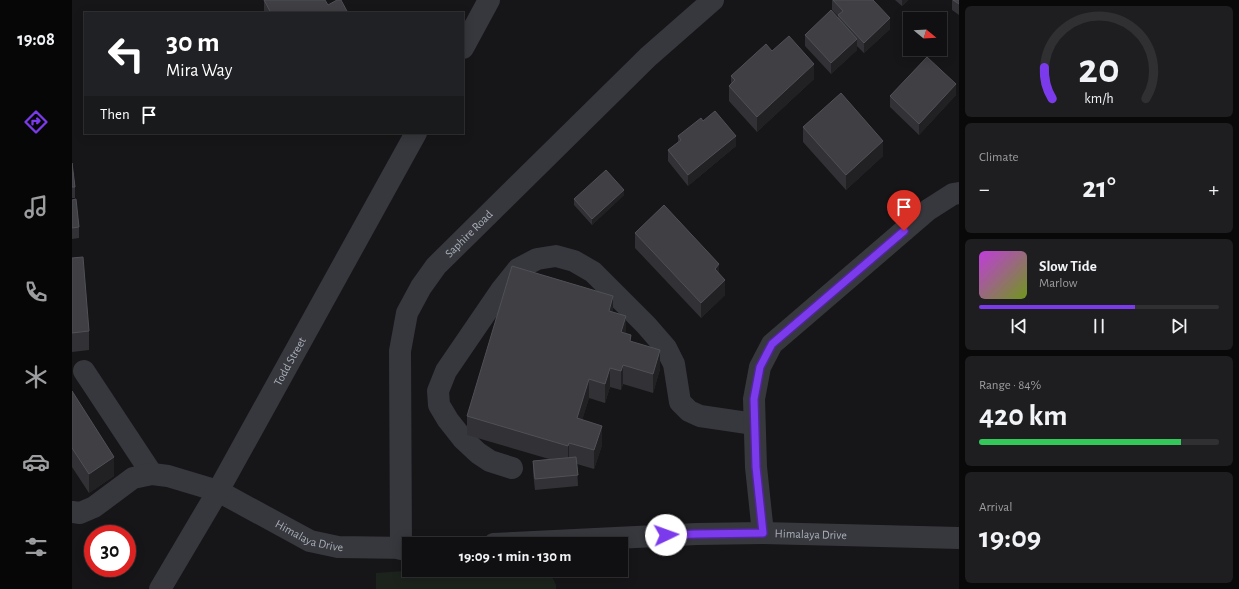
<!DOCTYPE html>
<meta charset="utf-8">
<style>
:root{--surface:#101012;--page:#1e1e20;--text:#f1f3f6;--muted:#9c9d9f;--line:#303032;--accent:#7c3aed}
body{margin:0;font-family:"Alegreya Sans",sans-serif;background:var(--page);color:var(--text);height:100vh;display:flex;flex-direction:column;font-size:15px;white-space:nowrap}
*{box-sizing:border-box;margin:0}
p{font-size:13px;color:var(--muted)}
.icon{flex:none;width:22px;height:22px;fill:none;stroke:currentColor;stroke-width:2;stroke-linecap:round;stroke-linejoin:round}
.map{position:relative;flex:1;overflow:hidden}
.details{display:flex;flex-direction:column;gap:6px;padding:6px;background:#09090a;width:280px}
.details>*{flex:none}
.hud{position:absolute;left:12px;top:12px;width:380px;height:122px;border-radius:0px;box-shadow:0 2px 10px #0003,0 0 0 1px var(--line);background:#202124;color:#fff;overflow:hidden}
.needle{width:26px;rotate:108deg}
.fabs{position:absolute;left:831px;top:12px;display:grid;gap:8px}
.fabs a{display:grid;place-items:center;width:44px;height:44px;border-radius:0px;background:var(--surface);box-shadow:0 2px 10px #0003,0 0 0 1px var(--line);font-size:20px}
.speed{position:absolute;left:12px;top:525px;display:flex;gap:8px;font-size:20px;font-weight:700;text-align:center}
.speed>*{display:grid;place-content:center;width:52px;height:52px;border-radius:50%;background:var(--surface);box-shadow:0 2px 10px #0003,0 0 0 1px var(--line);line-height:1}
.speed .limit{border:6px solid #d22;background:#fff;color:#111}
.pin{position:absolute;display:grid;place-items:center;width:34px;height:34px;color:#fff;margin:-41px -17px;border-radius:50% 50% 50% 0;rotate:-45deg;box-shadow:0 0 4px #0007}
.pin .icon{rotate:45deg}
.me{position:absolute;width:44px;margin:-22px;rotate:87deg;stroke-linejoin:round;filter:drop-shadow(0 0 3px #0008)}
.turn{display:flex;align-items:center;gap:14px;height:84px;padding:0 16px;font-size:18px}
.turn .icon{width:52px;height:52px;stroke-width:2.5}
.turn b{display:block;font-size:28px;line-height:34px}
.then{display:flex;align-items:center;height:38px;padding:0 16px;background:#0003;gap:8px;font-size:15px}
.big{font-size:30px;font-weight:700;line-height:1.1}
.details .card{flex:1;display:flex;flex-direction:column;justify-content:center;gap:6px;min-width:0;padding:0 14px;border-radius:6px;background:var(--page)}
.details .dial{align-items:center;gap:0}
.dial svg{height:104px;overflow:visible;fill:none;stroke:var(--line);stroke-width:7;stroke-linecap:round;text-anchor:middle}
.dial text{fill:var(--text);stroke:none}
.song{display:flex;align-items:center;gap:12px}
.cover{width:48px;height:48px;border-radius:6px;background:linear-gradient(135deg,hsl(290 70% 55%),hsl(80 70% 35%))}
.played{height:4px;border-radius:2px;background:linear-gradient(90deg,var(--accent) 65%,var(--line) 65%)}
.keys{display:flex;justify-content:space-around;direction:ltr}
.heat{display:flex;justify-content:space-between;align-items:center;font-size:22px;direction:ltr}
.charge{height:6px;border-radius:3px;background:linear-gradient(90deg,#34c759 84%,var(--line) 0)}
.trip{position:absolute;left:330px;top:537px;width:226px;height:40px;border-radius:0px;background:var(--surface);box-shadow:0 2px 10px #0003,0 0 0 1px var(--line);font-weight:700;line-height:40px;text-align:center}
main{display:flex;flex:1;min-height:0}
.dock{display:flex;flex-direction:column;width:72px;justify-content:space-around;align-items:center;background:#060607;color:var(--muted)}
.dock .icon{width:28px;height:28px}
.dock .active{color:var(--accent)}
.dock b{font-size:18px;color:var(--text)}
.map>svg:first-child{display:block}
</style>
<main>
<nav class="dock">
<b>19:08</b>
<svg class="icon active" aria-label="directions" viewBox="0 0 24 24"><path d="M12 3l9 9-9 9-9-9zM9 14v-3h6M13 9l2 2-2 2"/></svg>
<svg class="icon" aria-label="music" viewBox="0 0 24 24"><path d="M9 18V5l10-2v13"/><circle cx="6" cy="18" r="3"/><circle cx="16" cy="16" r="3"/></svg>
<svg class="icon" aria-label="phone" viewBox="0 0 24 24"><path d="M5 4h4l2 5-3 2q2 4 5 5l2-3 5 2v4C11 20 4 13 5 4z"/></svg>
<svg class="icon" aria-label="climate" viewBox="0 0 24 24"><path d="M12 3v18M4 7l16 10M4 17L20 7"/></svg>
<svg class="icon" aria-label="car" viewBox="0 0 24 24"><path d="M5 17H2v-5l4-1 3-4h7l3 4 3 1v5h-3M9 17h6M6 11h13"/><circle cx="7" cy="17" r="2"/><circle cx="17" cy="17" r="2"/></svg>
<svg class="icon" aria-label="filters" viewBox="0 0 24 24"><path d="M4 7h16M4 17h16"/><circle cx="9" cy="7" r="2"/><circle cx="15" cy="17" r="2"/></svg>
</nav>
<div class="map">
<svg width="887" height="589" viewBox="0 0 887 589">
<rect width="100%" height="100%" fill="#161618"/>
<path fill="#1c231d" d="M 346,570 L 477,570 L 484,585 L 484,589 L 304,589 L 304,573 Z"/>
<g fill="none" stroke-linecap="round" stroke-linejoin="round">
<g stroke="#37383d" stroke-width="22">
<path d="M 391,48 L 417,0"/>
<path d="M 12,371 L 80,474"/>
<path d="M 440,468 L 418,461 L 406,453 L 391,439 L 376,420 L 367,405 L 366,391 L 374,371 L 430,289 L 446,269 L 465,259 L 484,256 L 502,261 L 521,272 L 574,325 L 594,348 L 602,364 L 608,402 L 617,411 L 628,416 L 682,424"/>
<path id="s1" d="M 0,512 L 8,513 L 22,507 L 61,478 L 80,474 L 96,476 L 146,491 L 238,541 L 266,547 L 337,548"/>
<path d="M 691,533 L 684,467 L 682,399 L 688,367 L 700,344 L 856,210 L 881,194 L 887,193"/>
<path id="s2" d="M 422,544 L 625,534 L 691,533 L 887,538"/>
<path id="s3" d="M 329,549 L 328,351 L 335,313 L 349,287 L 364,266 L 576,57 L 641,0"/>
<path id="s4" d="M 88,589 L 146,491 L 344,133"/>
</g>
</g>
<path fill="#323236" d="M 192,0 L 256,5 L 276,13 L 192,13 Z
M 760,0 L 801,0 L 818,29 L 792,53 L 785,46 L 785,50 L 759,74 L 733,46 L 733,35 L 766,18 L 766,16 L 760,10 Z
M 823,0 L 836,0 L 830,6 Z
M 880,0 L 887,0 L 887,15 L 880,10 Z
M 700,51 L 742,79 L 685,132 L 657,101 L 657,86 L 659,83 L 659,76 Z
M 884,95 L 847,135 L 818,107 L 818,96 Z
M 631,121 L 664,146 L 616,186 L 596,161 L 596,150 L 606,142 L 606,136 Z
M 731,127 L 811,156 L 774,190 L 731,142 Z
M 0,163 L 3,187 L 3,198 L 0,198 Z
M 552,195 L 520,225 L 502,205 L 502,199 Z
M 0,200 L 7,227 L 7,238 L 0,239 Z
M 563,233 L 647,273 L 653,295 L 629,318 L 563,248 Z
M 0,258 L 17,331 L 17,350 L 0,352 Z
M 541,312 L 554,334 L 559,342 L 588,369 L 581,393 L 551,384 L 549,390 L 538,387 L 533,403 L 517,398 L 510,420 L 530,445 L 522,469 L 505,464 L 506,486 L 463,490 L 461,472 L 461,461 L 477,459 L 395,435 L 395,416 Z
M 0,391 L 42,476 L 17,493 L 0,467 Z"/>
<path fill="#212124" d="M 830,0 L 836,0 L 830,6 Z
M 818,18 L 818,29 L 792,53 L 792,43 Z
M 785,39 L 785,50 L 759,74 L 759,63 Z
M 742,64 L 742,79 L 685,132 L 685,117 Z
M 884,84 L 884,95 L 847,135 L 847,124 Z
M 664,136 L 664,146 L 616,186 L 616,175 Z
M 811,141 L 811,156 L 774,190 L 774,175 Z
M 552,190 L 552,195 L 520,225 L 520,219 Z
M 647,264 L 647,280 L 643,269 Z
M 653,280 L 653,295 L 629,318 L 629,303 Z
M 541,296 L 541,315 L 537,311 Z
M 554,316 L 554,335 L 549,332 Z
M 588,350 L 588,369 L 581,393 L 581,374 Z
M 551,365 L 551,384 L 549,390 L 549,371 Z
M 538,368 L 538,387 L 533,403 L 533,384 Z
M 517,379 L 517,398 L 505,437 L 505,418 Z
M 530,426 L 530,445 L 522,469 L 522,450 Z
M 497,443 L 497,462 L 496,465 L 496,446 Z
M 42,457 L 42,476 L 17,493 L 17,474 Z"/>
<path fill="#3f3f44" stroke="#4f5156" d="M 192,0 L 253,0 L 256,5 L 265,0 L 269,0 L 276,13 L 199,13 Z
M 761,0 L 801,0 L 818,18 L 792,43 L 766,15 L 771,11 Z
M 881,0 L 887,0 L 887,4 Z
M 759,10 L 785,39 L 759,63 L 733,35 Z
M 717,36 L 742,64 L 685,117 L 657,86 L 663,80 L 659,76 L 694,44 L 700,51 Z
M 855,57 L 884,84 L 847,124 L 818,96 Z
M 769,93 L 811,141 L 774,175 L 731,127 Z
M 643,111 L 664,136 L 616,175 L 596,150 L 609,140 L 606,136 L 629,118 L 631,121 Z
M 0,163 L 3,187 L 0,187 Z
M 534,170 L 552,190 L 520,219 L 502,199 Z
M 4,199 L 7,227 L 0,228 L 0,200 Z
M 592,205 L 647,264 L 643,269 L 653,280 L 629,303 L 563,233 Z
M 11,257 L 17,331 L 0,333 L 0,258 Z
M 440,266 L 541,296 L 537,311 L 554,316 L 549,332 L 559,335 L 558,341 L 588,350 L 581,374 L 551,365 L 549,371 L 538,368 L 533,384 L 517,379 L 505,418 L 530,426 L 522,450 L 497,443 L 496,446 L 395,416 Z
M 0,391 L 42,457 L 17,474 L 0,448 Z
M 504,457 L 506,475 L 463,479 L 461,461 Z"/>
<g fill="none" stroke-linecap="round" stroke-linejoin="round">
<g stroke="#51269a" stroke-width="10">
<path id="route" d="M 594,535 L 625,534 L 691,533 L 684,467 L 682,399 L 688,367 L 700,344 L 832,231"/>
</g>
<use href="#route" stroke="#7c3aed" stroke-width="7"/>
</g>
<g text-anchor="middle" stroke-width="4" stroke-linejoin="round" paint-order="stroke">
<g font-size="12" fill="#a8adb8" stroke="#111113">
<text dy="4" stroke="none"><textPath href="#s3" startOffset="338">Saphire Road</textPath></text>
<text dy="4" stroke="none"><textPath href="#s4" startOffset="262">Todd Street</textPath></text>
<text dy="4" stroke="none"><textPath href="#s1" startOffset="262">Himalaya Drive</textPath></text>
<text dy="4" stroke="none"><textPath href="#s2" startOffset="317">Himalaya Drive</textPath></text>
</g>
</g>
</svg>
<div class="fabs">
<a><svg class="needle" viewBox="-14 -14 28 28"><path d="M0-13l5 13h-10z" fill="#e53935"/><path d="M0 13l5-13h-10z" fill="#9c9d9f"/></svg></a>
</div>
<div class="speed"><div class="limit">30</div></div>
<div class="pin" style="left:832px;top:231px;background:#d93025"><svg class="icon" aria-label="arrive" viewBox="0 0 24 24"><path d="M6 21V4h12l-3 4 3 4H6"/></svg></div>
<svg class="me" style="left:594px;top:535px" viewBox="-20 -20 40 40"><circle r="19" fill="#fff"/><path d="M0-13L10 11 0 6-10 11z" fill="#7c3aed"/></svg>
<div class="trip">19:09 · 1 min · 130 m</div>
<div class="hud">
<div class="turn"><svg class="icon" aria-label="left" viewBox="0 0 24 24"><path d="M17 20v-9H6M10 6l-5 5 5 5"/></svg><div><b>30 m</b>Mira Way</div></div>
<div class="then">Then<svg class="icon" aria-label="arrive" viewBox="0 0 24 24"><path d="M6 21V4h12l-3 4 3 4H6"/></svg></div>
</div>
</div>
<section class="details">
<div class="card dial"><svg viewBox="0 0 100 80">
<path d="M14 69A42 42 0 1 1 86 69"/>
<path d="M14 69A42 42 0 0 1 8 45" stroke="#7c3aed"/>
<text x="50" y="56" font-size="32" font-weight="700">20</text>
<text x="50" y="72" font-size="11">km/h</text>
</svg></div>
<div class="card"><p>Climate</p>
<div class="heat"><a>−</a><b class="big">21°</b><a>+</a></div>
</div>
<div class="card">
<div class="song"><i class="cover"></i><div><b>Slow Tide</b><p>Marlow</p></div></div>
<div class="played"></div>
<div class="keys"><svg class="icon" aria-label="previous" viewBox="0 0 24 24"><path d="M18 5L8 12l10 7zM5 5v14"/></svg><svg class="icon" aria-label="pause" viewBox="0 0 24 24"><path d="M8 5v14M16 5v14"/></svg><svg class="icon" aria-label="next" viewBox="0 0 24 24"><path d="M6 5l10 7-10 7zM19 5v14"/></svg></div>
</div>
<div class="card"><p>Range · 84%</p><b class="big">420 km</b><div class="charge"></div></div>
<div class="card"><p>Arrival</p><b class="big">19:09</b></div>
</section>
</main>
